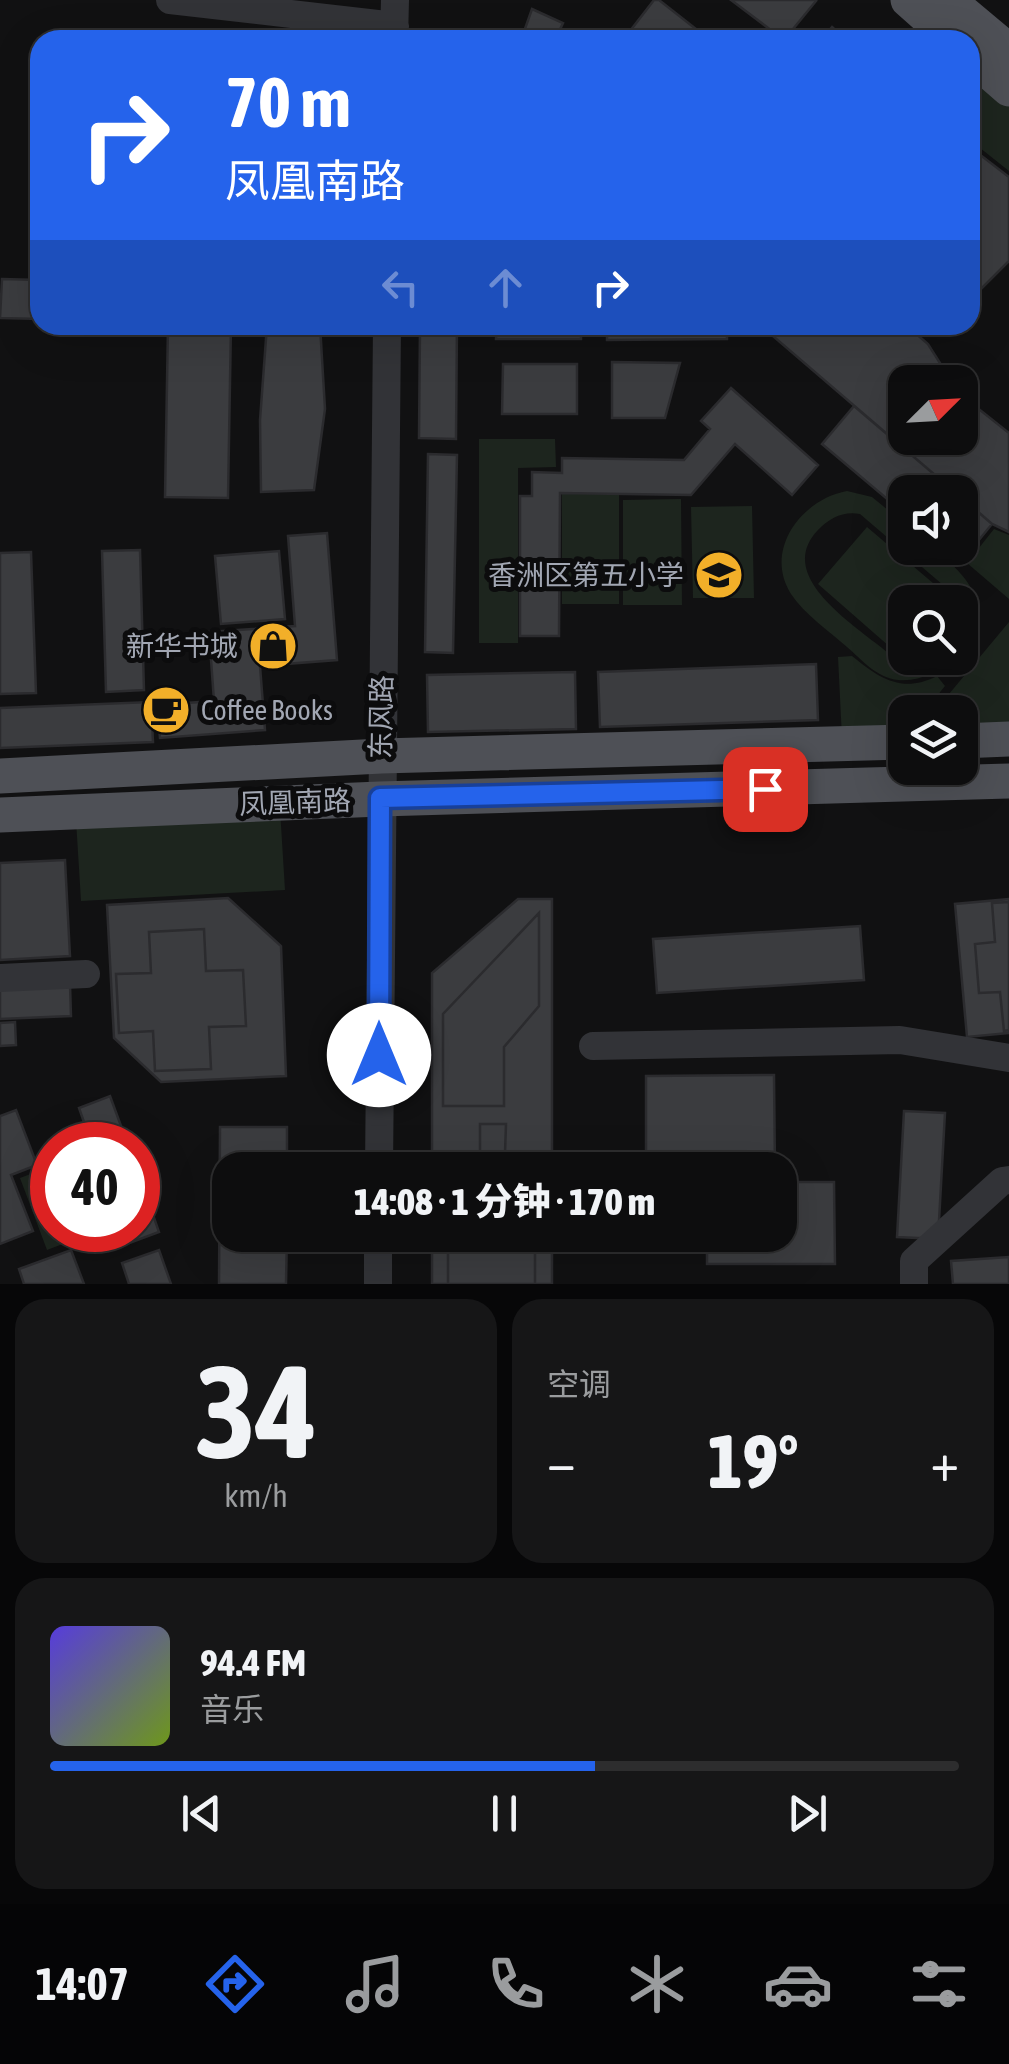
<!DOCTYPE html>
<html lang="zh">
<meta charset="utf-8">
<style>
:root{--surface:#0d0d0e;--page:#161617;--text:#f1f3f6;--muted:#9a9c9e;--line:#2d2d2e;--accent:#2563eb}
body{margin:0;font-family:"Asap Condensed","Noto Sans SC",sans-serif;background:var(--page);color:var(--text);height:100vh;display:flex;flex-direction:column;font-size:38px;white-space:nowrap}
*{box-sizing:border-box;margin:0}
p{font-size:32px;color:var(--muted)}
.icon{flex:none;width:55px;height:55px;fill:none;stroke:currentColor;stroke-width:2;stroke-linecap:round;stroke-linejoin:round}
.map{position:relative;height:1284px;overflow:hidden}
.side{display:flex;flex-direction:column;gap:15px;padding:15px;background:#070708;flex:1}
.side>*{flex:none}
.top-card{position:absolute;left:30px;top:30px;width:950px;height:305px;border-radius:30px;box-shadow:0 10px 40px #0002,0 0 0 2px var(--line);background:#2563eb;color:#fff;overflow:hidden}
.needle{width:65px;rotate:66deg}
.controls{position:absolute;left:888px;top:365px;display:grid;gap:20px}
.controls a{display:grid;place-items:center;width:90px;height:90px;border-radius:20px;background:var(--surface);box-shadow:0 10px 40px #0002,0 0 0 2px var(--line);font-size:50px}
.speed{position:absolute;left:30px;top:1122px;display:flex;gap:20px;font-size:50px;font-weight:700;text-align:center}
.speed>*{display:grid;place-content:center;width:130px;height:130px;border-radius:50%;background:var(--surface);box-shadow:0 10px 40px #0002,0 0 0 2px var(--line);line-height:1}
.speed .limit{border:15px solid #d22;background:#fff;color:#111}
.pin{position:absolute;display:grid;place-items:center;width:85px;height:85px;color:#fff;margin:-42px;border-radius:20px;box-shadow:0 5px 15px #0006}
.me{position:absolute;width:110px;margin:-55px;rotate:0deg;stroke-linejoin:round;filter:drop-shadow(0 0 8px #0008)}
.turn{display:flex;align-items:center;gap:35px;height:210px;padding:0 30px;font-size:45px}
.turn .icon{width:130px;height:130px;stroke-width:2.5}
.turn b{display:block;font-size:70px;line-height:85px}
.lanes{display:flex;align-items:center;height:95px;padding:0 30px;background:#0003;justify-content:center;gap:50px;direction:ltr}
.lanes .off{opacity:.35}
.big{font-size:75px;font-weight:800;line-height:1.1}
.side .tile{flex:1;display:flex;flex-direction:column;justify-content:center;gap:15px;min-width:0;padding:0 35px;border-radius:30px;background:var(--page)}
.side .dial{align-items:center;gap:0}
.dial b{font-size:130px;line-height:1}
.song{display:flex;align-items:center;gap:30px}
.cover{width:120px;height:120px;border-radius:15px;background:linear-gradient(135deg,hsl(250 70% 55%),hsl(80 70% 35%))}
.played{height:10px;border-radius:5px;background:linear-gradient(90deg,var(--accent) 60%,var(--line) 60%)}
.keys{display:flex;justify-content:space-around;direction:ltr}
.heat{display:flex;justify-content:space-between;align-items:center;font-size:55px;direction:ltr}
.side .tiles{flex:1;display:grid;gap:15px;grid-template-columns:1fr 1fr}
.tile:last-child{grid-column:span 2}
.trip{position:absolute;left:212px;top:1152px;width:585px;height:100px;border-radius:30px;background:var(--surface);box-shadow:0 10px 40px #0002,0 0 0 2px var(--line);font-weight:800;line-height:100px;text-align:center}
.menu{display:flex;height:160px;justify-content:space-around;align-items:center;background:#050506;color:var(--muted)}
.menu .icon{width:70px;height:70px}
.menu .on{color:var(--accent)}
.menu b{font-size:45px;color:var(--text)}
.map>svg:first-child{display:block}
</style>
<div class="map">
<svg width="1009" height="1284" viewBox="0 0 1009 1284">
<rect width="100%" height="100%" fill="#111112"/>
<path fill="#1d251e" d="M 970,62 L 1009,96 L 1009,171 L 970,140 Z
M 479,439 L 555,439 L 556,467 L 518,468 L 518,643 L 479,643 Z
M 847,491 L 872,497 L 905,524 L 905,548 L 933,548 C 970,579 994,602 960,649 L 960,602 L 953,602 L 943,585 L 860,514 C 843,511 830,518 818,530 C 772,578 860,628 893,657 L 953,658 C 938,672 920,682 898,680 C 877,678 862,660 847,647 C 829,631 804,614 791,594 C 763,550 802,499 847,491 Z
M 562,493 L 619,493 L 619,604 L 562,604 Z
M 681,499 L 682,605 L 623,605 L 623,500 Z
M 752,506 L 754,598 L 693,598 L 691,507 Z
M 867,527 L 940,589 L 928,602 L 905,602 L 905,629 L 890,647 L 818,584 Z
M 994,529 L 1009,535 L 1009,599 L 967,563 Z
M 1009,622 L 1009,739 L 960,741 L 960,712 L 934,712 Z
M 852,656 C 879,678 902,694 937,676 L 945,686 L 924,712 L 905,712 L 905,737 L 842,738 L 838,657 Z
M 280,809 L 285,890 L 81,901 L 76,820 Z
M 52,1166 L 52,1230 L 99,1230 L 47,1250 L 20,1178 Z"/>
<path fill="#3b3c3f" stroke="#2b2b2e" stroke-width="2.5" d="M 654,0 L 659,0 L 710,40 L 623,40 Z
M 731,0 L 814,0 L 816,1 L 784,40 Z
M 532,9 L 563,23 L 555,40 L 521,40 Z
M 832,27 L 846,40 L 821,40 Z
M 55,31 L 229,40 L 55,40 Z
M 970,147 L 1009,177 L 1009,261 L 970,300 Z
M 2,279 L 40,280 L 40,319 L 0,318 Z
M 168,325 L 231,325 L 228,498 L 165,497 Z
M 267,325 L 320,325 L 325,409 L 314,490 L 261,492 L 260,420 Z
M 420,325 L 457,325 L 456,439 L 419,438 Z
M 497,325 L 581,325 L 581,339 L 496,339 Z
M 607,325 L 727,325 L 727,339 L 607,340 Z
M 760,325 L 906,325 L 928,344 L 952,382 L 905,382 L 905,438 L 960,438 L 960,394 L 1009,433 L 1009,532 L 992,524 Z
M 612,362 L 680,363 L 665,418 L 612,418 Z
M 503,364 L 577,364 L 577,414 L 502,414 Z
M 731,388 L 818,465 L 792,495 L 735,444 L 691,495 L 560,493 L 559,636 L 520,636 L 520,496 L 532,496 L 532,472 L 562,473 L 562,458 L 684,460 L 710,429 L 701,421 Z
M 854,406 L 955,492 L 905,492 L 905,514 L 822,444 Z
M 428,454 L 457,455 L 453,653 L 425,652 Z
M 960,496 L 992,524 L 961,562 L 944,548 L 960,548 Z
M 327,533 L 337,660 L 260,666 L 265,730 L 160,738 L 157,705 L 214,701 L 209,632 L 295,626 L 288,536 Z
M 140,550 L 144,690 L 106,692 L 102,551 Z
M 279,551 L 285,619 L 221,624 L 215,556 Z
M 31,552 L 36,693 L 0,694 L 0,553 Z
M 816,664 L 818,720 L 600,727 L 598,672 Z
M 575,672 L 576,729 L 428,732 L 427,675 Z
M 151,702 L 153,742 L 0,748 L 0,708 Z
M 65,860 L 70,956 L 0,960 L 0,863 Z
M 228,898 L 281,946 L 286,1076 L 161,1082 L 114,1038 L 107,905 Z
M 518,899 L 552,899 L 552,1170 L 432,1170 L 432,973 Z
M 1009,899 L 1009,1033 L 967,1037 L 955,904 Z
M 1009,902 L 1009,1030 L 1004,1031 L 1000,992 L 979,993 L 975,944 L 995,942 L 992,903 Z
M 539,913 L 539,1006 L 504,1047 L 504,1106 L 443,1106 L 443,1014 Z
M 860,926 L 864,980 L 657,993 L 653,939 Z
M 204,929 L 206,971 L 243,970 L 246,1026 L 209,1027 L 211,1069 L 155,1071 L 153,1031 L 119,1033 L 116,974 L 151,973 L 149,932 Z
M 70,984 L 71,1016 L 0,1019 L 0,987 Z
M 15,1022 L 16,1045 L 0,1046 L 0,1023 Z
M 774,1075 L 775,1170 L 707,1170 L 706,1152 L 646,1152 L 646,1076 Z
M 110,1096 L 128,1145 L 92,1145 L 79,1108 Z
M 16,1110 L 37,1165 L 11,1175 L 33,1231 L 0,1244 L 0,1116 Z
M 904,1111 L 945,1113 L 938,1239 L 897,1237 Z
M 480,1124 L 506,1124 L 505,1153 L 535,1153 L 535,1170 L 449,1170 L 449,1158 L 480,1158 Z
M 220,1127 L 287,1127 L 287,1170 L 230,1170 L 230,1235 L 287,1235 L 286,1284 L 219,1284 Z
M 138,1172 L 159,1232 L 127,1244 L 122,1230 L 138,1230 Z
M 780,1182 L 834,1182 L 835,1264 L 707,1264 L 707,1235 L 780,1235 Z
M 432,1235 L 552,1235 L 552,1284 L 432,1284 Z
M 448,1235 L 535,1235 L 535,1284 L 448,1284 Z
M 71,1250 L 84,1284 L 24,1284 L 19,1269 Z
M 159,1250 L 171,1284 L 129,1284 L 122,1263 Z
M 1009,1257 L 1009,1284 L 953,1284 L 951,1261 Z"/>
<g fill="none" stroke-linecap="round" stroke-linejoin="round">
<path stroke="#323337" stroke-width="28" d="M 170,0 L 395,26
M 394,40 L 395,0
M 0,978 L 86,974
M 593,1046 L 900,1040 L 1009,1058
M 379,1170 L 387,325
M 378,1284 L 378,1235
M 914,1284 L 914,1261 L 1002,1181 L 1009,1180"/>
<path stroke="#4e5056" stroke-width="35" d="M 908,0 L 953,40
M 948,0 L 1009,51
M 970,55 L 1009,89
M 960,741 L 1009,739
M 0,776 L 381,756 L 905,742
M 0,815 L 380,799 L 1009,781"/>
</g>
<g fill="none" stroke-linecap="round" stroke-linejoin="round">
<g stroke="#184099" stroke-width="25">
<path id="route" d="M 379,1055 L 380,798 L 765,789"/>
</g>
<use href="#route" stroke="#2563eb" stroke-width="18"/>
</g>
<defs>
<g id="school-disc" transform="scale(2.5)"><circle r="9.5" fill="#f2af29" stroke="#0c0c0d"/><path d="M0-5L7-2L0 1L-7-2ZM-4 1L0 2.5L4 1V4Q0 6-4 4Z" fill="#111"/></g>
<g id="shop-disc" transform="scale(2.5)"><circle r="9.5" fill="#f2af29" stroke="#0c0c0d"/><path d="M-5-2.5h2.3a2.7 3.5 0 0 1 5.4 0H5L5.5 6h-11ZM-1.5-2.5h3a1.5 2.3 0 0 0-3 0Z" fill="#111"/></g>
<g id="cafe-disc" transform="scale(2.5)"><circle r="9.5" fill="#f2af29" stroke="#0c0c0d"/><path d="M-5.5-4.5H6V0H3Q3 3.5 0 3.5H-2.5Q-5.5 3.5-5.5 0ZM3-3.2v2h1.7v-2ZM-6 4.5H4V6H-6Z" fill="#111"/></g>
</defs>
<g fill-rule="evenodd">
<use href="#school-disc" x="719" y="575"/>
<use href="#shop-disc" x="273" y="646"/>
<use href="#cafe-disc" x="166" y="710"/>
</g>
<g text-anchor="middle" stroke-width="10" stroke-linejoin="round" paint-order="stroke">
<g font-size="28" fill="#a2a7b3" stroke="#0c0c0d" text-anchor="end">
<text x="684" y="585">香洲区第五小学</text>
<text x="238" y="656">新华书城</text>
<text x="201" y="720" text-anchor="start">Coffee Books</text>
</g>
<g font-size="28" fill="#a2a7b3" stroke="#0c0c0d">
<text transform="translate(381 717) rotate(-89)" y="10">东风路</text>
<text transform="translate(295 802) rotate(-2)" y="10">凤凰南路</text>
</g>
</g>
</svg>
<div class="controls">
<a><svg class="needle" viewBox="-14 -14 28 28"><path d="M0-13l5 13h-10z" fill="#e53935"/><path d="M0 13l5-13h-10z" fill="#9a9c9e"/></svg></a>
<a><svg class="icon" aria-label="sound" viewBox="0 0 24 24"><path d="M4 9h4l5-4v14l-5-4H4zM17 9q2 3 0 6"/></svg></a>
<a><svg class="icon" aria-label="search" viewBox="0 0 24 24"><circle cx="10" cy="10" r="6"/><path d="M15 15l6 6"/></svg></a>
<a><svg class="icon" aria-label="layers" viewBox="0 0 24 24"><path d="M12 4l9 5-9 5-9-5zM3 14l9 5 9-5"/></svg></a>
</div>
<div class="speed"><div class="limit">40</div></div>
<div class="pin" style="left:765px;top:789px;background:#d93025"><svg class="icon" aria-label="arrive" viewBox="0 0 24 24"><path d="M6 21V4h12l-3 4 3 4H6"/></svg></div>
<svg class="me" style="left:379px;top:1055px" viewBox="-20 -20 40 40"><circle r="19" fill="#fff"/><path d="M0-13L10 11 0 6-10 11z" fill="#2563eb"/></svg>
<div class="trip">14:08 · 1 分钟 · 170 m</div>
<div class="top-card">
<div class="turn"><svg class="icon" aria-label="right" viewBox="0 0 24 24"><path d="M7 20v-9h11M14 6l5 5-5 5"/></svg><div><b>70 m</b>凤凰南路</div></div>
<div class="lanes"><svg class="icon off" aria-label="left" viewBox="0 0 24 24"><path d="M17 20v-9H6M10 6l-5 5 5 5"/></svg><svg class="icon off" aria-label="ahead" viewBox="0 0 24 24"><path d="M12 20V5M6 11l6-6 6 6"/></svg><svg class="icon" aria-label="right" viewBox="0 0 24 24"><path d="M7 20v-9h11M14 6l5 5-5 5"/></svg></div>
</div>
</div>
<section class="side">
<div class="tiles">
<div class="tile dial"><b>34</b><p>km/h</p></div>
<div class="tile"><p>空调</p>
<div class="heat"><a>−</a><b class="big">19°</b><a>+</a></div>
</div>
<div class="tile">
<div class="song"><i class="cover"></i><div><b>94.4 FM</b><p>音乐</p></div></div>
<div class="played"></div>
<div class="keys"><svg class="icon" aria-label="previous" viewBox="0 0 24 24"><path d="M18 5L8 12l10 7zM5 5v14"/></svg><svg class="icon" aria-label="pause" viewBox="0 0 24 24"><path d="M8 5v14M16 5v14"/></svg><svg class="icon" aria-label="next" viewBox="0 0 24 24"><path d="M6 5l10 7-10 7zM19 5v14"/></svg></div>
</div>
</div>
</section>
<nav class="menu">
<b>14:07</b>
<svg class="icon on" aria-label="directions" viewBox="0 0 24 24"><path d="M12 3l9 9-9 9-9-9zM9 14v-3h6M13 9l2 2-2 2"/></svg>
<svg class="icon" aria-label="music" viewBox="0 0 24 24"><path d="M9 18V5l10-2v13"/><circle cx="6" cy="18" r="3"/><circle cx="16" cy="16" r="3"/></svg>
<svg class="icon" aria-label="phone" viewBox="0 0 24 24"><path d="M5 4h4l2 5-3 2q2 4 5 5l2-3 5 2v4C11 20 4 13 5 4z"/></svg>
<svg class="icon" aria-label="climate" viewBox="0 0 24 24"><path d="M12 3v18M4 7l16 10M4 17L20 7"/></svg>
<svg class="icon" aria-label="car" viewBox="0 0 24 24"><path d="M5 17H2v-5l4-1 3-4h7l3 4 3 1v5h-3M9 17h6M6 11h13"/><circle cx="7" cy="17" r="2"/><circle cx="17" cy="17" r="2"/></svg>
<svg class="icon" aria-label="filters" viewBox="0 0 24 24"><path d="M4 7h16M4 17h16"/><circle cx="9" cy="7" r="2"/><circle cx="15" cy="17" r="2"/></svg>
</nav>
